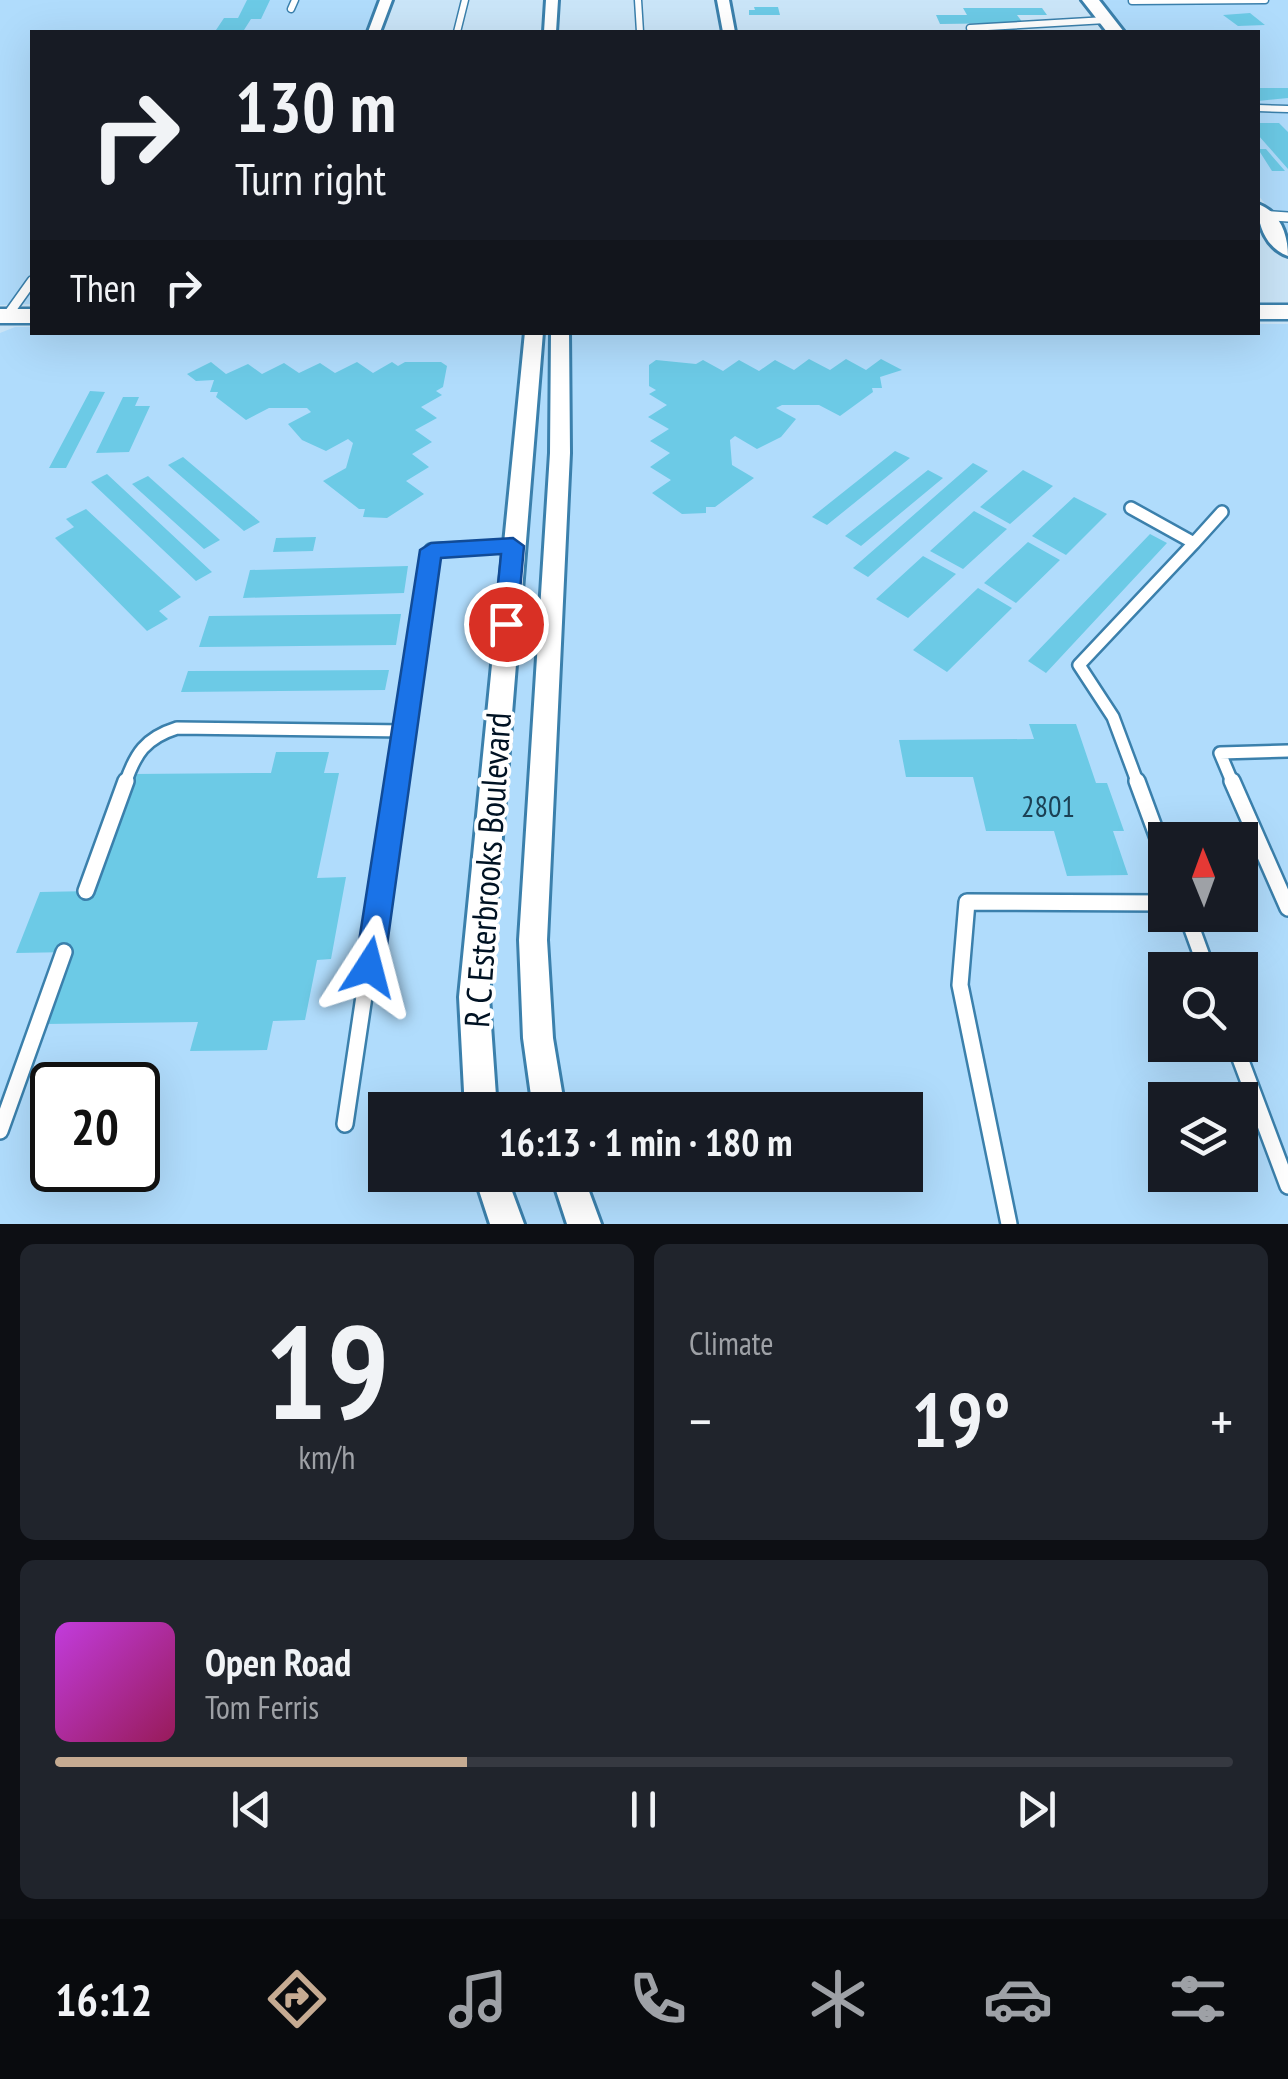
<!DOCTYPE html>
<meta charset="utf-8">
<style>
:root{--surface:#171b24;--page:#20242c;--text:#f1f3f6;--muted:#9ea1a6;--line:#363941;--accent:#c6ab92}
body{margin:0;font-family:"PT Sans Narrow",sans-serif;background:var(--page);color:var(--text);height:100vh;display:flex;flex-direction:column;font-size:38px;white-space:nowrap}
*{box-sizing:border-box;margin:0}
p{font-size:32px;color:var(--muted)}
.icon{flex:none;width:55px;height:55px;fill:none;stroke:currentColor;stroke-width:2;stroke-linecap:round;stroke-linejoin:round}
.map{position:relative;height:1224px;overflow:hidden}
.drawer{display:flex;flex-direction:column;gap:20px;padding:20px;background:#0d0f14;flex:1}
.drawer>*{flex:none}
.banner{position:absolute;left:30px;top:30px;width:1230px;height:305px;border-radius:0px;box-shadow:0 10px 40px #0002;background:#171b24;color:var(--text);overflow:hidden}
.needle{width:65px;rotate:359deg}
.tools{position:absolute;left:1148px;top:822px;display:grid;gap:20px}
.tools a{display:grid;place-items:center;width:110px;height:110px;border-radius:0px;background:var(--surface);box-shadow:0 10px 40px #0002;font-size:50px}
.speed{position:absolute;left:30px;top:1062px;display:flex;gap:20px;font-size:50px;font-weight:700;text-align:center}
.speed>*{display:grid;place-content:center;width:130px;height:130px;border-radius:50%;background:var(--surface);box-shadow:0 10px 40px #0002;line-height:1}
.speed .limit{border:5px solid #111;border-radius:15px;background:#fff;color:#111}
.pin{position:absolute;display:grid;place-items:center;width:85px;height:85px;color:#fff;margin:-42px;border:5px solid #fff;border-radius:50%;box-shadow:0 2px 10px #0007}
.me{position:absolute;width:110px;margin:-55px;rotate:9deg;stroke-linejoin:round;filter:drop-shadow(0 0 8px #0008)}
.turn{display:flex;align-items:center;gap:35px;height:210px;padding:0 40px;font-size:45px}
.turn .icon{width:130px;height:130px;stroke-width:2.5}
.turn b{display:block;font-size:70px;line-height:85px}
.then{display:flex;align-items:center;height:95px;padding:0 40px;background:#0003;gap:20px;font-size:38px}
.big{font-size:75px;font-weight:700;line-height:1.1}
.drawer .card{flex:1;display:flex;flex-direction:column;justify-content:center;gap:15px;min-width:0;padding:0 35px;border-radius:15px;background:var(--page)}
.drawer .dial{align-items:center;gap:0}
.dial b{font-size:130px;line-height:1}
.song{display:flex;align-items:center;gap:30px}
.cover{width:120px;height:120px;border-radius:15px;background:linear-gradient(135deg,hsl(290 70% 55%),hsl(330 70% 35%))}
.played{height:10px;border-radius:5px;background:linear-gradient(90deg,var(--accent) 35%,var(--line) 35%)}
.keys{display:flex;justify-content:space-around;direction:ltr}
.heat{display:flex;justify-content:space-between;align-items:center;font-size:55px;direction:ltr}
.drawer .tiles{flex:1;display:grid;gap:20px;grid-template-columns:1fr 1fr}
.card:last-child{grid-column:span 2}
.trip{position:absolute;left:368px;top:1092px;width:555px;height:100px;border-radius:0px;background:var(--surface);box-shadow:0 10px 40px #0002;font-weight:700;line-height:100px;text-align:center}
.tab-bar{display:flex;height:160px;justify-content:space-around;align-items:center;background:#090b0e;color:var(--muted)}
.tab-bar .icon{width:70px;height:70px}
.tab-bar .on{color:var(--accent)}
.tab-bar b{font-size:45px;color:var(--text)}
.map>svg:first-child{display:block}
</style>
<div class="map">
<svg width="1288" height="1224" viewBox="0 0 1288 1224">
<rect width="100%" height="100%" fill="#cae5f8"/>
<path fill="#b0dcfc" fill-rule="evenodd" d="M 0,0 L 382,0 L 370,32 L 32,32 L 32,304 L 0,305 Z
M 1098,0 L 1288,0 L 1288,232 L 1258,195 L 1258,32 L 1124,32 Z
M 1258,324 L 1288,324 L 1288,1224 L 0,1224 L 0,333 L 15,327 L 32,327 L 32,332 L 1258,332 ZM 1165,840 L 1240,840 L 1240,915 L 1165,915 ZM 1165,970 L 1240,970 L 1240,1045 L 1165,1045 ZM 52,1085 L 138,1085 L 138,1170 L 52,1170 ZM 1165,1100 L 1240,1100 L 1240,1175 L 1165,1175 ZM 385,1110 L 905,1110 L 905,1175 L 385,1175 Z"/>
<path fill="#6ccae6" d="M 247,0 L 270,0 L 261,19 L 251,19 L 244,30 L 216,30 L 224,18 L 238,18 Z
M 754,7 L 778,7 L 780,15 L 749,15 L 749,10 L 755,10 Z
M 963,8 L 1042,8 L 1047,15 L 1017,15 L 1023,23 L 940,24 L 936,15 L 967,15 Z
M 1250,13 L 1265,25 L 1238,26 L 1223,15 Z
M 1258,88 L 1288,88 L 1288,98 L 1258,101 Z
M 1258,123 L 1279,123 L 1288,132 L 1288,169 L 1258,135 Z
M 1258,149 L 1266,149 L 1285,171 L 1272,171 Z
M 809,359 L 830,370 L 846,359 L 866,370 L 881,359 L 902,370 L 880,377 L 882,388 L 872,388 L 873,392 L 840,416 L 819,405 L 782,405 L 776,408 L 796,419 L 781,437 L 757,449 L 735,436 L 730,440 L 732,465 L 754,478 L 715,507 L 706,507 L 706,513 L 682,514 L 652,493 L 671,480 L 650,467 L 670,453 L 650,441 L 669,429 L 648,417 L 667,405 L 649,394 L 656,390 L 649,386 L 649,365 L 656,360 L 696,364 L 703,360 L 723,371 L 739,360 L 759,371 L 775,360 L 794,370 Z
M 211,362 L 226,374 L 248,364 L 262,374 L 284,363 L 299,373 L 320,363 L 335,373 L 357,362 L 373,373 L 392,362 L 398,366 L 405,362 L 441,362 L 447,366 L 443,387 L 436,391 L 442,395 L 421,407 L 437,418 L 415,430 L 432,442 L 412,454 L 429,467 L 406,481 L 424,494 L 387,518 L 363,517 L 365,509 L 359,509 L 323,481 L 346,468 L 353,443 L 348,439 L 326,451 L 302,440 L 288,424 L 311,412 L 307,408 L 269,408 L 246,420 L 216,397 L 218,392 L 210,392 L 214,380 L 196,381 L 187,374 Z
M 90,391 L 105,392 L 66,468 L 49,468 Z
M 123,397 L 139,397 L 135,406 L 150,406 L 129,452 L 96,453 Z
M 895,451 L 910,458 L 827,525 L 812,517 Z
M 183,457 L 260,522 L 244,531 L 168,465 Z
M 973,463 L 988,471 L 868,577 L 853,568 Z
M 928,470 L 943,478 L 861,546 L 845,536 Z
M 1023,470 L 1053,486 L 1010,524 L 980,507 Z
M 107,474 L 212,572 L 196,581 L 91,482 Z
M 148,476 L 220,540 L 204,549 L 132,484 Z
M 1074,497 L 1107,514 L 1066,555 L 1032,536 Z
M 86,509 L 181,597 L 159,611 L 168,619 L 147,631 L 55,538 L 74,527 L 66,519 Z
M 974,511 L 1007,529 L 963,569 L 930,551 Z
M 1150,534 L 1167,543 L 1046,673 L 1028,661 Z
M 316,537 L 313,551 L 273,552 L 276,538 Z
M 1028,542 L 1060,560 L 1016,603 L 984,583 Z
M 923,556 L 956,574 L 908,618 L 876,599 Z
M 408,566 L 404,593 L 243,598 L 250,570 Z
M 978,588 L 1012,608 L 947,672 L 913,650 Z
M 401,614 L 396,645 L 199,647 L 209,616 Z
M 389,670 L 385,690 L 181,692 L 188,671 Z
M 1029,724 L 1076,724 L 1096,783 L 1107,783 L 1124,831 L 1113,831 L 1128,875 L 1067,876 L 1054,831 L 986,831 L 973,777 L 906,777 L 899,740 L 1034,739 Z
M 276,752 L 329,752 L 324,773 L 339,773 L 317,878 L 346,877 L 331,959 L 317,960 L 305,1020 L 273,1021 L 267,1050 L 190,1051 L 198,1022 L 45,1024 L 71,952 L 16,953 L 40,892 L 92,891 L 133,774 L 271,773 Z"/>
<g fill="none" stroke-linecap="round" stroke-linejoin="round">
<g stroke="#3b80ac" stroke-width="9">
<path id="service-far3" d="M 638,0 L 640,32
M 1132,1 L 1265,0
M 291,9 L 295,0
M 970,28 L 1106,20
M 457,32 L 465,0
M 1258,108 L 1288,109"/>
</g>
<g stroke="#3b80ac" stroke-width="12">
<path id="service-far2" d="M 1261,215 L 1288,217
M 7,316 L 32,281"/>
</g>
<g stroke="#3b80ac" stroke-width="16">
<path id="service-far1" d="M 1131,508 L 1194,543 L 1079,665 L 1113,717 L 1138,784
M 1194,543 L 1222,512
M 125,784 C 135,754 145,738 177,728 L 405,731
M 396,784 L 431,550 L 513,546
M 1233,784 L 1220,753 L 1288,751"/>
</g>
<g stroke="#3b80ac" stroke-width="20">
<path id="service" d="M 1137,781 L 1165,857
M 1232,781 L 1288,908
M 86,891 L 126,781
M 1187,915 L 1207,970
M 1235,1045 L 1288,1186
M 345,1124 L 396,781
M 0,1131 L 64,952
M 1009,1224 L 960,985 L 967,902 L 1165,903"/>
</g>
<g stroke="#3b80ac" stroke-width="6">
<path id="minor" d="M 380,0 L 392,0 L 380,32 L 368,32 Z
M 546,0 L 558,0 L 556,32 L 544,32 Z
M 717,0 L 729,0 L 735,32 L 723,32 Z
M 525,332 L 543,332 L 489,997 L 497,1110 L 465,1110 L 459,997 Z
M 551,332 L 569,332 L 570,453 L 547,940 L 553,1038 L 565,1110 L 533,1110 L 523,1038 L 519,940 L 550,453 Z
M 474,1175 L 506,1175 L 524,1224 L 490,1224 Z
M 551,1175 L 583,1175 L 601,1224 L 567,1224 Z"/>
</g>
<g stroke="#3b80ac" stroke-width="5">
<path id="tertiary" d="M 1258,305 L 1288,305 L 1288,319 L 1258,319 Z
M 0,309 L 32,309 L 32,323 L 0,323 Z"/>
</g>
<g stroke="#3b80ac" stroke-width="6">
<path id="secondary" d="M 1082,0 L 1099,0 L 1124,32 L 1107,32 Z
M 1258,204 C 1280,212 1288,235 1288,256 C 1267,249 1257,225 1258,204 Z"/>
</g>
<use href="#service-far3" stroke="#fff" stroke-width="6"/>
<use href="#service-far2" stroke="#fff" stroke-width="9"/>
<use href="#service-far1" stroke="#fff" stroke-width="11"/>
<use href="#service" stroke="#fff" stroke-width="15"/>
<use href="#minor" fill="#fff" fill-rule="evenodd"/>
<use href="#tertiary" fill="#fff" fill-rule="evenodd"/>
<use href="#secondary" fill="#fff" fill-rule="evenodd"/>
</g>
<path fill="#1a73e8" stroke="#114b97" stroke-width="2.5" d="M 513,538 L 524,546 L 517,624 L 506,632 L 494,624 L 501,554 L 441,558 L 384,967 L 380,977 L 369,981 L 359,977 L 355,967 L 420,550 L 431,543 Z"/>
<g text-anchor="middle" stroke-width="8" stroke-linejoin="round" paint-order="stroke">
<g font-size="30" fill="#1b4054">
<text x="1048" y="817">2801</text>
</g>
<g font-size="35" fill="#001223" stroke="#fff">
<text transform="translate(488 870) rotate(-86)" y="12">R C Esterbrooks Boulevard</text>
</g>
</g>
</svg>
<div class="tools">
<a><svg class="needle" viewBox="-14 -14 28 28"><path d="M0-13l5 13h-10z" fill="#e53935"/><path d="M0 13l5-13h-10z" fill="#9ea1a6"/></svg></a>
<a><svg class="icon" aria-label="search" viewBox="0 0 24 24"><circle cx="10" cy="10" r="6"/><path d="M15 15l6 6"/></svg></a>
<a><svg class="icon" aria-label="layers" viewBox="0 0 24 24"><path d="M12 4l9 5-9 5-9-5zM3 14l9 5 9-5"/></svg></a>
</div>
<div class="speed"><div class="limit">20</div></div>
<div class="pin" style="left:506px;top:624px;background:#d93025"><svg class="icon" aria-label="arrive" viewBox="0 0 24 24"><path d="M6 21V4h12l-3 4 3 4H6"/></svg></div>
<svg class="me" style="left:369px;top:967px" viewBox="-20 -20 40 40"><path d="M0-17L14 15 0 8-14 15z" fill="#1a73e8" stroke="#fff" stroke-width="4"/></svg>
<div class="trip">16:13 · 1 min · 180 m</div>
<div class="banner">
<div class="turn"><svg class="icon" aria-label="right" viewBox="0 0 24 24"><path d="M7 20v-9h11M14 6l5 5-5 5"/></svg><div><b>130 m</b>Turn right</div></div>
<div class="then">Then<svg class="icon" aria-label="right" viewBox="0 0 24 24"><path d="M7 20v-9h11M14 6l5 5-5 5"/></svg></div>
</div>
</div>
<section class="drawer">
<div class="tiles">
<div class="card dial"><b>19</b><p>km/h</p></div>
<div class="card"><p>Climate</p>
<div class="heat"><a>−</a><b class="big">19°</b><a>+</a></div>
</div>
<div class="card">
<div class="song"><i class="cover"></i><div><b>Open Road</b><p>Tom Ferris</p></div></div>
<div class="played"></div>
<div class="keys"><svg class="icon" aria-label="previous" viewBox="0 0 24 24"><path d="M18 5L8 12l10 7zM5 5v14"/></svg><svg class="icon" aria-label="pause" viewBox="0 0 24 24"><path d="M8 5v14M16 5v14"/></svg><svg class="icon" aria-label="next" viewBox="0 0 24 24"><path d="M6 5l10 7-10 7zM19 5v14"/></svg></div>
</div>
</div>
</section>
<nav class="tab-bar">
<b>16:12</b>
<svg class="icon on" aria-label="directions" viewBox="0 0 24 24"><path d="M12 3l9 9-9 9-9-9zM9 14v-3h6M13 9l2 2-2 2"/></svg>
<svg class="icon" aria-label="music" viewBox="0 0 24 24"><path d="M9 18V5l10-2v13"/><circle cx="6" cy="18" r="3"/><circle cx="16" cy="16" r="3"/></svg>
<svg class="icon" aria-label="phone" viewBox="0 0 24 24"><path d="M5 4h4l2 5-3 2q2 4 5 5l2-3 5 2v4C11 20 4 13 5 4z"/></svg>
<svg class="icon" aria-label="climate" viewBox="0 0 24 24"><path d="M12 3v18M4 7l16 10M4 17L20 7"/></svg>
<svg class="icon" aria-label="car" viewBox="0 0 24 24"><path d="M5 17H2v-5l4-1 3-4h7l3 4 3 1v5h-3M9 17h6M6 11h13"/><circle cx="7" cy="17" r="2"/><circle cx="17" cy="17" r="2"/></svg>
<svg class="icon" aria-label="filters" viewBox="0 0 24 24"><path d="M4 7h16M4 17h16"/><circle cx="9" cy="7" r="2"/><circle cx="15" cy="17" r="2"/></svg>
</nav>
